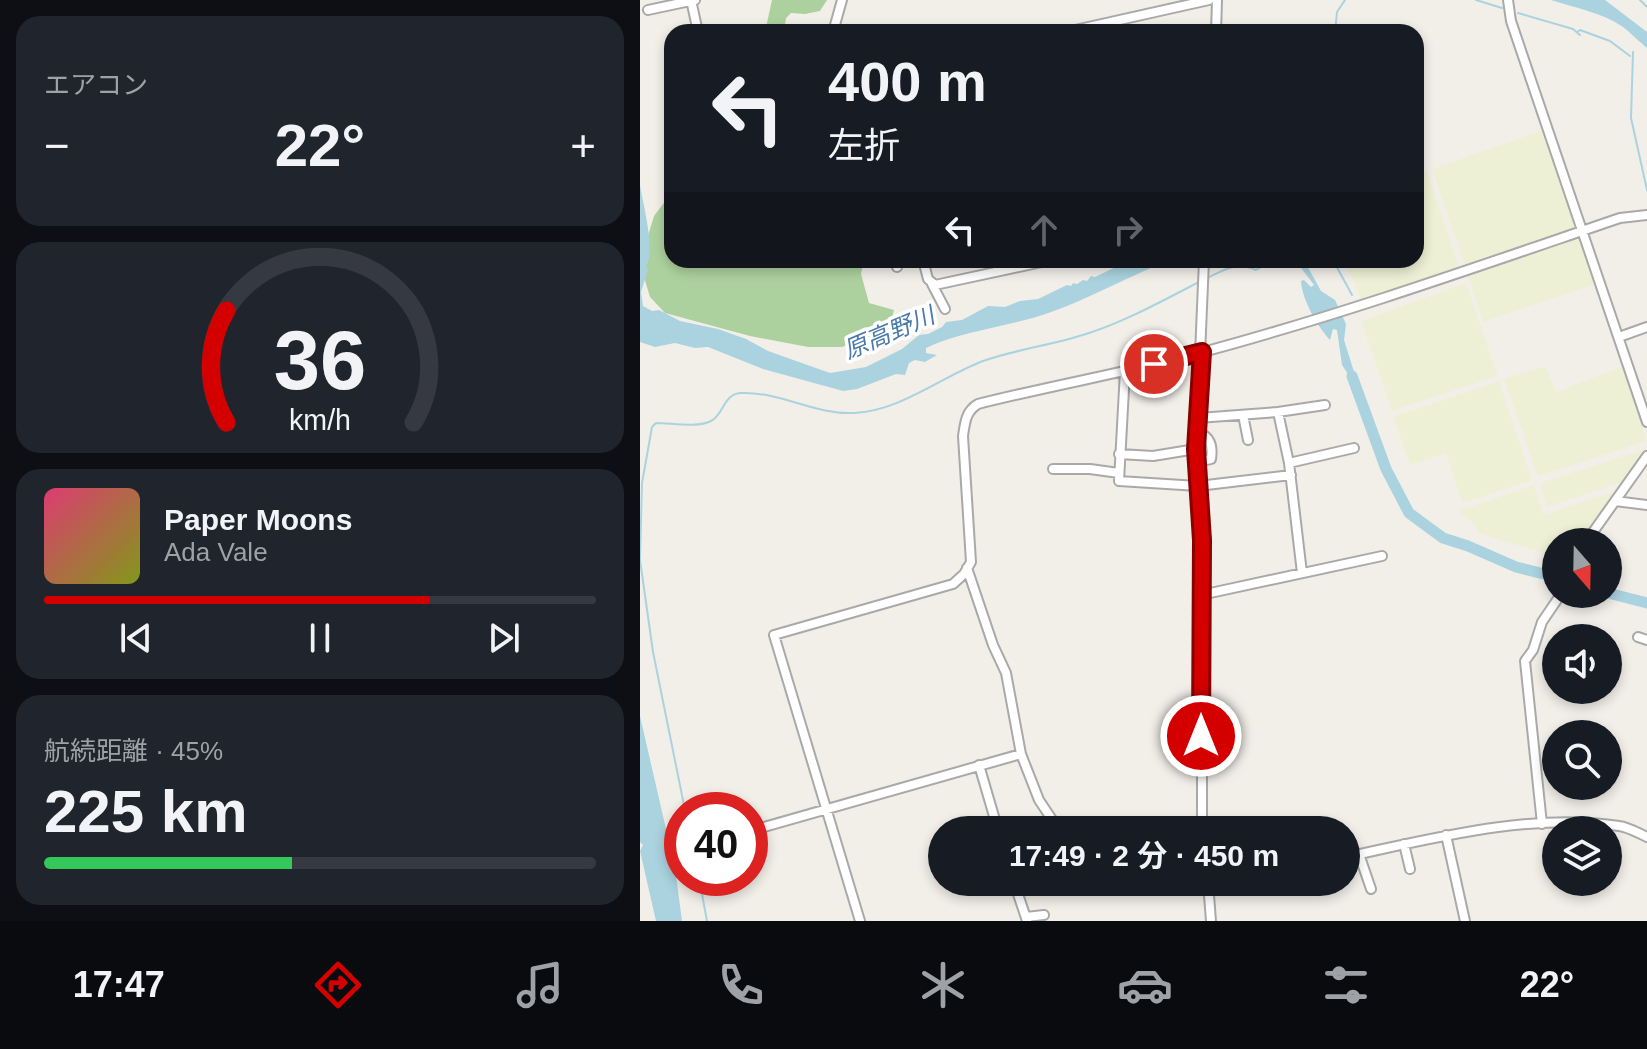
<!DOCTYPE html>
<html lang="ja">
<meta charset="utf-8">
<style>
:root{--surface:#171b24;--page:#20242c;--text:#f1f3f6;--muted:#9ea1a6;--line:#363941;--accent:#d40000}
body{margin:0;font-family:Arial,"Noto Sans JP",sans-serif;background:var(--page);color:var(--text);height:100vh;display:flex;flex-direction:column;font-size:30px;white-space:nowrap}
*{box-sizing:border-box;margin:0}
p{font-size:26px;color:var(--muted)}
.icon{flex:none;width:44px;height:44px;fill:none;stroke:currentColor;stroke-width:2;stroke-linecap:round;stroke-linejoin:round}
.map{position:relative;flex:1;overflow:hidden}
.sheet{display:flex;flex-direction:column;gap:16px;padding:16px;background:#0d0f14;width:640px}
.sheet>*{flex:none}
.hud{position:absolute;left:24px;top:24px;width:760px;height:244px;border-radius:24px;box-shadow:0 4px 12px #0003;background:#171b24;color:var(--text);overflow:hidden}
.needle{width:52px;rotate:160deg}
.tools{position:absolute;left:902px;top:528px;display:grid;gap:16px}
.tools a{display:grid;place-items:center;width:80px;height:80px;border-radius:50%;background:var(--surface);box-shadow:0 4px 12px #0003;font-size:40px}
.speed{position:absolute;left:24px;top:792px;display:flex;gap:16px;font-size:40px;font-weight:700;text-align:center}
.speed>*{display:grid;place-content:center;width:104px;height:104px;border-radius:50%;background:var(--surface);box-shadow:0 4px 12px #0003;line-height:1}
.speed .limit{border:12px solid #d22;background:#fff;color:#111}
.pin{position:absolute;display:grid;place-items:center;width:68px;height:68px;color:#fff;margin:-34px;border:4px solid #fff;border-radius:50%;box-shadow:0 2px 8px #0007}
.me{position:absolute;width:88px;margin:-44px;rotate:0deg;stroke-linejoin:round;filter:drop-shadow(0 0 6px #0008)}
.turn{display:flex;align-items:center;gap:28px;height:168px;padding:0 32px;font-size:36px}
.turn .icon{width:104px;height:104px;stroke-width:2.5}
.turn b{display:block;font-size:56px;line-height:68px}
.lanes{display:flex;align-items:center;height:76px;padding:0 32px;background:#0003;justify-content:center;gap:40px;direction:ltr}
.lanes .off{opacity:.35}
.big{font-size:60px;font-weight:700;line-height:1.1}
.sheet .card{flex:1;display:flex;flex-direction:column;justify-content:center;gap:12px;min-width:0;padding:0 28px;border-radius:24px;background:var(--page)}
.sheet .dial{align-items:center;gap:0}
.dial svg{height:208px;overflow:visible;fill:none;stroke:var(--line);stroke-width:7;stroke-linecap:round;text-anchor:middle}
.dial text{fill:var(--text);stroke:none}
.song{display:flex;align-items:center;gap:24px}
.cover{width:96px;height:96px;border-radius:12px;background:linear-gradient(135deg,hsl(340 70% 55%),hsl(70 70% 35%))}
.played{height:8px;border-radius:4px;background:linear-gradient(90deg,var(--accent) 70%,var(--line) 70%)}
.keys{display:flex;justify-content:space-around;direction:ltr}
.heat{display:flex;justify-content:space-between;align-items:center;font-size:44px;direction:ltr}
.charge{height:12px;border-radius:6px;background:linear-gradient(90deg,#34c759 45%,var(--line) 0)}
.trip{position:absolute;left:288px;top:816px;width:432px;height:80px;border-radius:40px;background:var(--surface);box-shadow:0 4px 12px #0003;font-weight:700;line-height:80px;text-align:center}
.menu{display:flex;height:128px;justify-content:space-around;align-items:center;background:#090b0e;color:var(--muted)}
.menu .icon{width:56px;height:56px}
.menu .on{color:var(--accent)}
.menu b{font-size:36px;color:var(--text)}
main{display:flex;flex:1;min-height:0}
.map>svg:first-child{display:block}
</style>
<main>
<section class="sheet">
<div class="card"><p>エアコン</p>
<div class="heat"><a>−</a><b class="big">22°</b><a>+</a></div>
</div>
<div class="card dial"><svg viewBox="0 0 100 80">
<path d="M14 69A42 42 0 1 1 86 69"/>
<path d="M14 69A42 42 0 0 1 14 26" stroke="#d40000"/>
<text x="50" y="56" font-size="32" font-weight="700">36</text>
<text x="50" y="72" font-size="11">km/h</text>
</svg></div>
<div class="card">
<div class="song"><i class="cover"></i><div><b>Paper Moons</b><p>Ada Vale</p></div></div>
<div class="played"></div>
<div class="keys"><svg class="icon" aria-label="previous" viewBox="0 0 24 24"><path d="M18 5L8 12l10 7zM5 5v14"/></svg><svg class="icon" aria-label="pause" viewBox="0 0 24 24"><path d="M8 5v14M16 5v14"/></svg><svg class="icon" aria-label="next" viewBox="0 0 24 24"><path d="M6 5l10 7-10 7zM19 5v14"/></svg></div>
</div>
<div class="card"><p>航続距離 · 45%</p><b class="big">225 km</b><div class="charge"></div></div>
</section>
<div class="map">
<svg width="1007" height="921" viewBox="0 0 1007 921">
<rect width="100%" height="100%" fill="#f2efe9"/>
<path fill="#eef0d5" d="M 906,129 L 940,228 L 826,268 L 792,169 Z
M 787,171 L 819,267 L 721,299 L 710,273 L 701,260 L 776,260 L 776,175 Z
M 942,233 L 959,283 L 843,322 L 827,273 Z
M 826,283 L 858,376 L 752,411 L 721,321 Z
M 905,366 L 916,392 L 984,366 L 1007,441 L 898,476 L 864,379 Z
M 859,381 L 892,480 L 822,503 L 806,453 L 770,465 L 753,417 Z
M 1007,449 L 984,481 L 907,507 L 900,483 Z
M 894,485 L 904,515 L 977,491 L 940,542 L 916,542 L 916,557 L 839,533 L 834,524 L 821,514 L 820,510 Z"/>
<path fill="#add19e" d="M 132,0 L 187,0 L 180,11 L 165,14 L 151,13 L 146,18 L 144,32 L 125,32 Z
M 32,192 L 32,260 L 224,260 L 221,274 L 229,303 L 254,310 L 249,329 L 202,347 L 168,347 L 110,336 L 25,313 L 10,297 L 4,277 L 3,252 L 14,216 Z"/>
<path fill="#aad3df" d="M 911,0 L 965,0 L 1007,32 L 1007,48 C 998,41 991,33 983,27 C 961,12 935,8 911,0 Z
M 0,185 C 3,204 16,252 6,266 L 8,270 L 1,292 L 3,306 L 12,311 L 19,310 L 40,321 L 78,329 L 106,339 L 128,351 L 190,373 L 226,367 L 262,349 L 279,335 L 288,334 L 302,327 L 306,322 L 322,320 L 348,306 L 365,307 L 380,301 L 398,299 L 427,285 L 431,286 L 433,283 L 437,284 L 443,280 L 447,281 L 451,276 L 455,277 L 490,260 L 530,260 C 489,276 451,298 411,312 C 370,327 325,330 286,348 L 286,353 L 297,355 L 285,362 L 275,360 L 269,363 L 265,375 L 256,374 L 217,389 L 203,391 L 123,369 L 68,347 L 55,348 L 35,343 L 15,347 L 0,342 Z
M 655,260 L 664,260 L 681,291 L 695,300 L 706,324 L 704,340 L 721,394 L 702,365 L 697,330 L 693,329 L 690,340 C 678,327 662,300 661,281 L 664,280 L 671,287 L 674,285 Z
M 0,716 L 35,868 L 42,921 L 16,921 L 0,851 L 3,845 L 0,842 Z"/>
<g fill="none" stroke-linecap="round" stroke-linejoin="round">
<path stroke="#aad3df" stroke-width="2" d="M 836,0 L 862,8
M 1000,0 L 1007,7
M 878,13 L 933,29 L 940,35
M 695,32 L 697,12 L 705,0
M 937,32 L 940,30 L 970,41 L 990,56
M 993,52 L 991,118 L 1007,190
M 693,260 L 712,295
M 565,279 C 584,270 596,261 616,270 L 633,260
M 45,810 L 13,652 L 0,560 L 2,483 L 12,427 L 16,423 C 32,423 57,428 71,421 C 84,414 83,395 100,393 C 139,391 175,415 214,413 C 260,411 301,377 343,361 C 377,349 414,345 449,333 C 486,321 524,300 559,282
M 59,878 L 67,921"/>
<path stroke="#aad3df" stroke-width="11" d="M 712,376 L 746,469 L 769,513 L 803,538 L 828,546 L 876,567 L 916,577
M 968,593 L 1007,603"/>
<g stroke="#a9a9a9" stroke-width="12">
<path id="minor" d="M 51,0 L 58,32
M 868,0 L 871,21 L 1007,422
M 8,10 L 55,0
M 193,32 L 202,0
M 426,32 L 569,0
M 576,32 L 577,0
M 255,260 L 257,267
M 283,260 L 288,279 L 295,285 L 411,260
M 292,284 L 305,309
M 979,337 L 1007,327
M 485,371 L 479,481 L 558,486 L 651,475
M 638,412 L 649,463 L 662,573
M 603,415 L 608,440
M 558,418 L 638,412 L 685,405
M 479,454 L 513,456 L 556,449
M 557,462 L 571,459 C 573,446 571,436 557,432
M 649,463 L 714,448
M 413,469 L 450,469 L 479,473
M 975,501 L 1007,505
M 946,542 L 1007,456
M 327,568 L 353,645 L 366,673 L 381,754 L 399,800 L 419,830
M 561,595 L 742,556
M 998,637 L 1007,640
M 339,765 L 358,830
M 902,824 L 885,661 L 893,650 L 902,622 L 921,594
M 562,830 L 562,540 L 556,449 L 564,260
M 110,831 L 381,754
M 806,835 L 825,921
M 764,844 L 770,869
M 719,854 L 731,889
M 706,857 C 790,839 892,812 979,826 C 988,827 998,833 1007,837
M 374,882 L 387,921
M 417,882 L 419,885
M 568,882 L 571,921
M 386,917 L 404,915
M 220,921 L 134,635 L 313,584 L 324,574 L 331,562 L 323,436 C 325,422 326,411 338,404 C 413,385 489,372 563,352 C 704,314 842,265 980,218 L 1007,215"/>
</g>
<use href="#minor" stroke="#fff" stroke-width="8"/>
</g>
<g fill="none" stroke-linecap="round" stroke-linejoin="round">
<g stroke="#8a0000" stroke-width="20">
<path id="route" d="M 514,364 L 562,352 L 556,449 L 562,540 L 561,736"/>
</g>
<use href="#route" stroke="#d40000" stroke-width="14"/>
</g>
<g text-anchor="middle" stroke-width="7" stroke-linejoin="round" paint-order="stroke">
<g font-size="24" font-style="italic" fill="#4a7aab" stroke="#fff">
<text transform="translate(249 333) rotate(-23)" y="8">原高野川</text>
</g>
</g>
</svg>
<div class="tools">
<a><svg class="needle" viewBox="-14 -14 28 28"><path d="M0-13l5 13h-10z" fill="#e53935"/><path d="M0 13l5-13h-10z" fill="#9ea1a6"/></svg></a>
<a><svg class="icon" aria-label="sound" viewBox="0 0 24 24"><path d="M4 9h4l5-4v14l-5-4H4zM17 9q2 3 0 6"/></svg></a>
<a><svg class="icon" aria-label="search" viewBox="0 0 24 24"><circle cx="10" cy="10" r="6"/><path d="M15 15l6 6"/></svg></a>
<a><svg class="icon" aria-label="layers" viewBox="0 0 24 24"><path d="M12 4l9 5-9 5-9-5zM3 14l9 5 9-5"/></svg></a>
</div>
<div class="speed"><div class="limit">40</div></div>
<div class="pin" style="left:514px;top:364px;background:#d93025"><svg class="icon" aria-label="arrive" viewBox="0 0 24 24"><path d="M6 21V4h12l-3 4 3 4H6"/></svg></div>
<svg class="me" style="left:561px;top:736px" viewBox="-20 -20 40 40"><circle r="17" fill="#d40000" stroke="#fff" stroke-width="3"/><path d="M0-11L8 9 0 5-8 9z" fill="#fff"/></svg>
<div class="trip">17:49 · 2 分 · 450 m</div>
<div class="hud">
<div class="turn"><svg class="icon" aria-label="left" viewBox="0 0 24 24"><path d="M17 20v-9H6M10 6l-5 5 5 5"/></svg><div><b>400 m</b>左折</div></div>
<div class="lanes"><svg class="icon" aria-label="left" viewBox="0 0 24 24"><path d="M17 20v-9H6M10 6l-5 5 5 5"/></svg><svg class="icon off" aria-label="ahead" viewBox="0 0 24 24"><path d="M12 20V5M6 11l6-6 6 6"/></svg><svg class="icon off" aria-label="right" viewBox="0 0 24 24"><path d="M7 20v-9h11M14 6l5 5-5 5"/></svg></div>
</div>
</div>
</main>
<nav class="menu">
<b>17:47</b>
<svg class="icon on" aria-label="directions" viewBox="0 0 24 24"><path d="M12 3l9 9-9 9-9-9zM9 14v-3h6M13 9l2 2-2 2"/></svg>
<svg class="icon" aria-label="music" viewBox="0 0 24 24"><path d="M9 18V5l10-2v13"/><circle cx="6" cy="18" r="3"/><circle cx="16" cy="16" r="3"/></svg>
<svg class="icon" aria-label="phone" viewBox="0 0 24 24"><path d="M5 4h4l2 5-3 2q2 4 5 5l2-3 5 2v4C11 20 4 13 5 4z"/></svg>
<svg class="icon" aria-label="climate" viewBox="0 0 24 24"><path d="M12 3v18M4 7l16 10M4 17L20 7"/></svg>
<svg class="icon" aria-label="car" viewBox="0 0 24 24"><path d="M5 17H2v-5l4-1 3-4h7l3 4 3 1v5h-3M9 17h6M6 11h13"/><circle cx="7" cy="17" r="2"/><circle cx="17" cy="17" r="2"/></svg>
<svg class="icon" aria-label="filters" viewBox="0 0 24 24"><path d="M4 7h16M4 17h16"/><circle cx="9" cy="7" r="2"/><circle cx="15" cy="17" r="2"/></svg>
<b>22°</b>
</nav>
